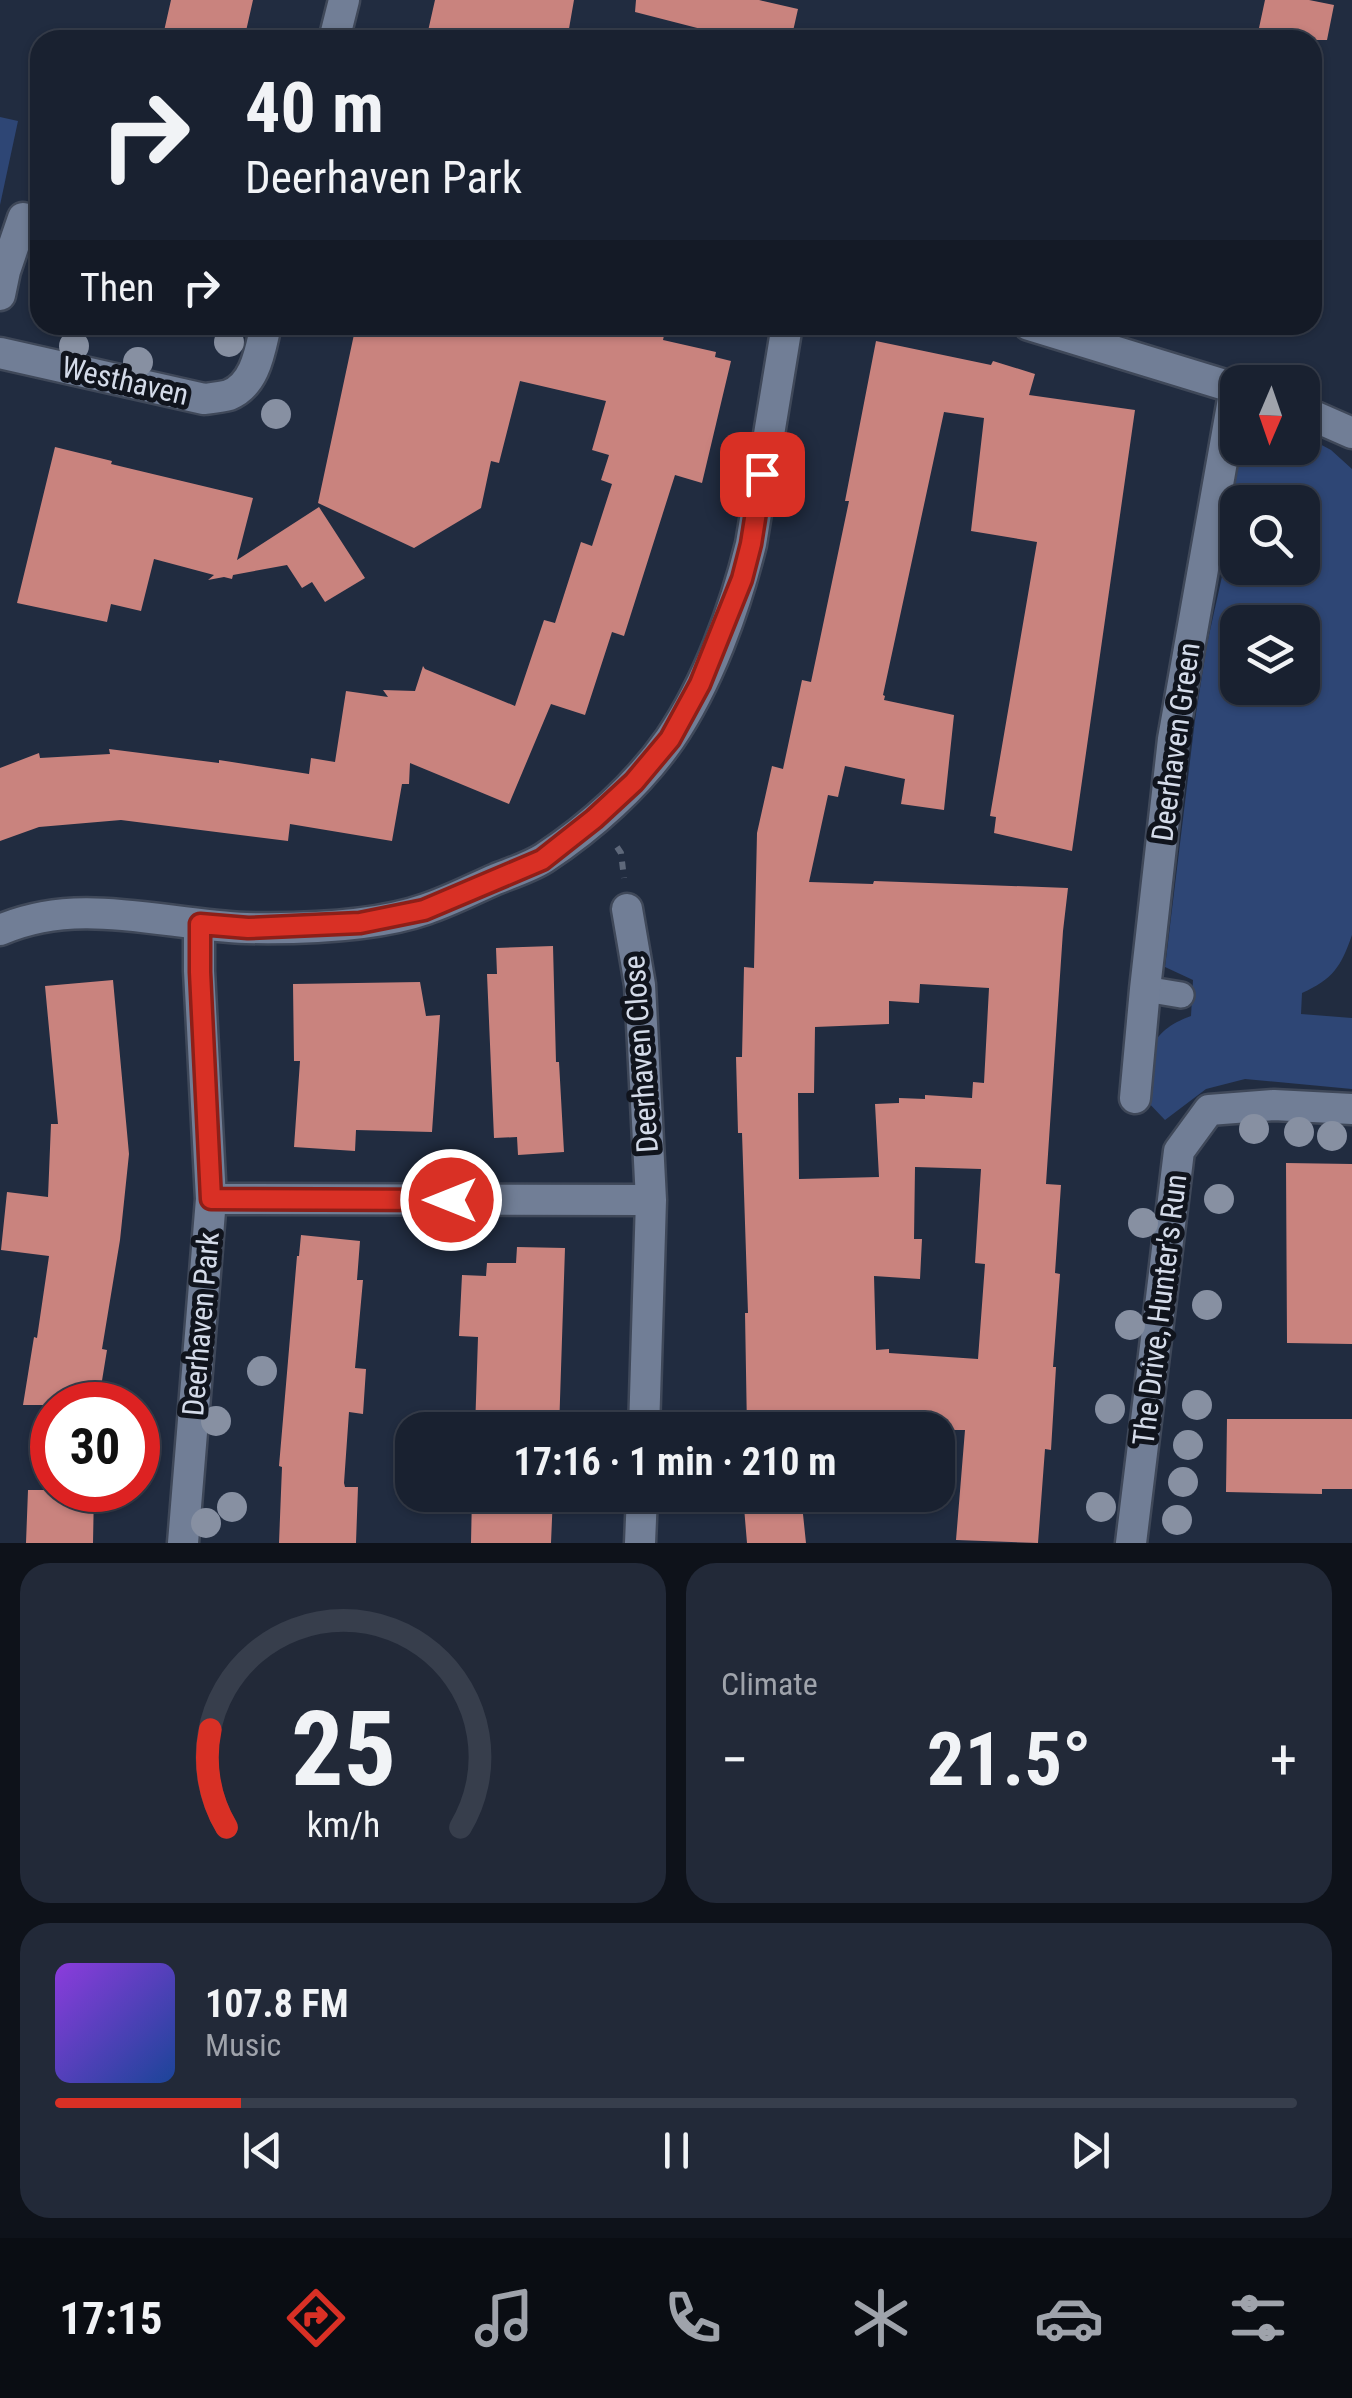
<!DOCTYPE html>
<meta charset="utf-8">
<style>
:root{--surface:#192130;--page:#222938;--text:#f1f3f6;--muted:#9fa3ab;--line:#373e4c;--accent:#d93025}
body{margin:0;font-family:"Roboto Condensed",sans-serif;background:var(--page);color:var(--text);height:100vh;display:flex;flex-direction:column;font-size:38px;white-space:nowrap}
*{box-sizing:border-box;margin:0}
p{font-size:32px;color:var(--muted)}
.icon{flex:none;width:55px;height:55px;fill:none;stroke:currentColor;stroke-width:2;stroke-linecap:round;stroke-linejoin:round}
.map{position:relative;height:1543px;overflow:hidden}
.sheet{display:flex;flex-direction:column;gap:20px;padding:20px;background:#0e121a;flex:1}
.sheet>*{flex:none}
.top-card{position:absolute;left:30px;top:30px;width:1292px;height:305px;border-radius:30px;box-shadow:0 2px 8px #0004,0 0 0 2px var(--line);background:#192130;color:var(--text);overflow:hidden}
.needle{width:65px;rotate:182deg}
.fabs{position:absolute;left:1220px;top:365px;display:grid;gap:20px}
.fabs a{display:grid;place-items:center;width:100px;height:100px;border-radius:20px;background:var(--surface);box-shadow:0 2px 8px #0004,0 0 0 2px var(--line);font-size:50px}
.speed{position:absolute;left:30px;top:1382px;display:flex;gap:20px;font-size:50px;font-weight:700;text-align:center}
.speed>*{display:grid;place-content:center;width:130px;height:130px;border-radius:50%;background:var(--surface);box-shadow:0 2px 8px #0004,0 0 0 2px var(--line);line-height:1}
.speed .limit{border:15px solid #d22;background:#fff;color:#111}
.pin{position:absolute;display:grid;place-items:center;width:85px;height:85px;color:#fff;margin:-42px;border-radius:20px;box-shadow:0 5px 15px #0006}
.me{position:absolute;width:110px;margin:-55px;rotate:270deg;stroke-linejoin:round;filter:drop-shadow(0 0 8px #0008)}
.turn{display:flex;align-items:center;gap:35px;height:210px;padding:0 50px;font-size:45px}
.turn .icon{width:130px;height:130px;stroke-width:2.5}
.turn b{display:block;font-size:70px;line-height:85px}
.then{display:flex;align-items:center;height:95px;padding:0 50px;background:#0003;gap:20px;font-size:38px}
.big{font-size:75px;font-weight:700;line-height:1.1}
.sheet .tile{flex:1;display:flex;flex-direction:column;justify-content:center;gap:15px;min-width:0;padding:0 35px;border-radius:30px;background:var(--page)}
.sheet .dial{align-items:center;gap:0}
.dial svg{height:260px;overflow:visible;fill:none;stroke:var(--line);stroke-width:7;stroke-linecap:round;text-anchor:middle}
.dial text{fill:var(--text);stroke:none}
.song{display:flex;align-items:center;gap:30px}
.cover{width:120px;height:120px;border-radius:15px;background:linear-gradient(135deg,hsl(270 70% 55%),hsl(220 70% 35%))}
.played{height:10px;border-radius:5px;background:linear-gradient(90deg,var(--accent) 15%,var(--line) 15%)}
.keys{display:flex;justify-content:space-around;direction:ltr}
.heat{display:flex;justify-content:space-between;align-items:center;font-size:55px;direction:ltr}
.sheet .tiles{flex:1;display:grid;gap:20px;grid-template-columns:1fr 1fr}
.tile:last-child{grid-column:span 2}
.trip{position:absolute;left:395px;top:1412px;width:560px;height:100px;border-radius:30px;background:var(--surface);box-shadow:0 2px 8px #0004,0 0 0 2px var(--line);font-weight:700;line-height:100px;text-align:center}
.menu{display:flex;height:160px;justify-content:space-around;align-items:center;background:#0a0d13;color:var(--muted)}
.menu .icon{width:70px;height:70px}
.menu .selected{color:var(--accent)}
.menu b{font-size:45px;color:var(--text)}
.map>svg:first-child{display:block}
</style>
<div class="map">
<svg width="1352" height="1543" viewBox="0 0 1352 1543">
<rect width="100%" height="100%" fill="#212c40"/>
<path fill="#2e4675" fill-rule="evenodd" d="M 0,117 L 18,121 L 0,205 Z
M 1303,435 L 1331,450 L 1352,469 L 1352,935 C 1341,967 1333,979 1302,993 L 1301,1014 L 1352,1018 L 1352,1089 L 1245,1079 L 1206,1089 L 1165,1120 L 1143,1097 C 1148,1055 1147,1032 1191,1016 L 1193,980 L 1165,967 L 1195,720 L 1207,644 L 1229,545 L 1234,471 L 1243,448 L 1302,448 ZM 1238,502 L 1302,502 L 1302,568 L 1238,568 ZM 1238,622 L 1302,622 L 1302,688 L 1238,688 Z"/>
<path fill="#c9837e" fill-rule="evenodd" d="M 171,0 L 253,0 L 244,40 L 162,40 Z
M 435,0 L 574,0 L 567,40 L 426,40 Z
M 636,0 L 759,0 L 798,9 L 791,40 L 744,40 L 635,12 Z
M 1265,0 L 1309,0 L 1334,5 L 1327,40 L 1269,40 L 1271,30 L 1259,28 Z
M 356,325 L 640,325 L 665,331 L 663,340 L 716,352 L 715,357 L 731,361 L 702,483 L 675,475 L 624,636 L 612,632 L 585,715 L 551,704 L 509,804 L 410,763 L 409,784 L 402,784 L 392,841 L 290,824 L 288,841 L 121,820 L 39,827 L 0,841 L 0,768 L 39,753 L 40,758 L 110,754 L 109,749 L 219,763 L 219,760 L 309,774 L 311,758 L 335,762 L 346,691 L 388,697 L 383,690 L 415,691 L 423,666 L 425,669 L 515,706 L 544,620 L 555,623 L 581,542 L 592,546 L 612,484 L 601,480 L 609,455 L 592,450 L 606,401 L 520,381 L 499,463 L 491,461 L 481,508 L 414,548 L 318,503 Z
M 876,341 L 991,365 L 993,361 L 1035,374 L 1029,395 L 1135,410 L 1072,851 L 994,833 L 996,817 L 990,816 L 1037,542 L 971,531 L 984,418 L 944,412 L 883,695 L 885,696 L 884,700 L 954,715 L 944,810 L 901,804 L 905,779 L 845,766 L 838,797 L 828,795 L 809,882 L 873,884 L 874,881 L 1068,888 L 1063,931 L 1046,1184 L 1061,1185 L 1055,1273 L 1060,1274 L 1053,1367 L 1056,1367 L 1051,1450 L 1045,1449 L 1038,1543 L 956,1540 L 965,1430 L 897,1430 L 898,1424 L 818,1430 L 747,1430 L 745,1313 L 748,1313 L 742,1133 L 738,1133 L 736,1057 L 742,1057 L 744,967 L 754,968 L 757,833 L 772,766 L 783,769 L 802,680 L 811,682 L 849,501 L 845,501 ZM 920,984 L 989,988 L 984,1083 L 973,1082 L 972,1098 L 925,1095 L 925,1099 L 899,1098 L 899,1103 L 875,1104 L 879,1177 L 799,1179 L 798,1093 L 814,1093 L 815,1027 L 889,1024 L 889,1001 L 919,1003 ZM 915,1167 L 981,1169 L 975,1263 L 985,1264 L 978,1359 L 889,1353 L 889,1349 L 876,1350 L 874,1276 L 920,1279 L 922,1239 L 914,1239 Z
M 55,447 L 112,461 L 111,464 L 253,498 L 237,560 L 319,507 L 365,578 L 325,602 L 312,582 L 302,588 L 287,565 L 233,575 L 232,579 L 224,577 L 208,580 L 214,575 L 154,559 L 141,611 L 111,604 L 107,622 L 17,603 Z
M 553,946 L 556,1062 L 559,1062 L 564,1152 L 518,1155 L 517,1137 L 494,1138 L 487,974 L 497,974 L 496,948 Z
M 113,980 L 129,1154 L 120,1240 L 102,1349 L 107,1350 L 98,1405 L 23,1405 L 34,1337 L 37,1338 L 49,1256 L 1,1250 L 7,1192 L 48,1197 L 51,1124 L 58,1124 L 45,986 Z
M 420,982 L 426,1016 L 440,1015 L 432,1132 L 356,1130 L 355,1151 L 294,1147 L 300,1061 L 294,1061 L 293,984 Z
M 1286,1163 L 1352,1164 L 1352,1344 L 1287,1343 Z
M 301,1235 L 360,1241 L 357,1280 L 363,1280 L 355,1368 L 366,1369 L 363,1414 L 349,1412 L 344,1483 L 345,1487 L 358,1487 L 356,1543 L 279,1543 L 282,1467 L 279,1466 L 297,1256 L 299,1256 Z
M 517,1247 L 565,1248 L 559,1430 L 475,1430 L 478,1337 L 459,1336 L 462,1275 L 486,1276 L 487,1263 L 516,1263 Z
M 1227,1419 L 1352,1419 L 1352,1489 L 1322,1489 L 1322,1494 L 1226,1492 Z
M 28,1490 L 94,1490 L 93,1543 L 26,1543 Z
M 472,1495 L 553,1495 L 551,1543 L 471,1543 Z
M 743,1495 L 801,1495 L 806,1543 L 747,1543 Z"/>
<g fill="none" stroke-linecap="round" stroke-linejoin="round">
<g stroke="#3f4859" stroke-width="30">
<path id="lane" d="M 1145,989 L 1181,995"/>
</g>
<g stroke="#3f4859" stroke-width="35">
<path id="street" d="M 334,40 L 344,0
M 0,295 L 5,271 L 23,218
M 1029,325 L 1238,389
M 0,353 L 204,399 C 212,398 222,397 229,395 C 256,384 260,350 266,325
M 1302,411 L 1352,433
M 627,909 L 640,985 L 651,1200 L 644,1430
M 0,930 C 80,895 163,925 246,928 C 300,929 375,927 426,909 C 450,901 473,889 496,879 C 511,873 530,867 544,858 C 591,827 638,785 670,739 C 708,683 735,609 751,544 L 787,325
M 1135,1098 L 1145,989 L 1173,739 L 1235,388
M 211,1199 L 651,1200
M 183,1543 L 211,1199 L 199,971 L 199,925
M 640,1543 L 642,1495
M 1131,1543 L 1179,1151 L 1209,1110 L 1274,1105 L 1352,1109"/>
</g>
<path stroke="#5e687a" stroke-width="6" stroke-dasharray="8 8" stroke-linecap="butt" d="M 617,847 L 621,853 L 624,878"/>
<use href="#lane" stroke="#717e96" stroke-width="25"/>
<use href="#street" stroke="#717e96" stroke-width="30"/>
</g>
<g fill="#8790a2">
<circle cx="229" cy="342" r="15"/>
<circle cx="74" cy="346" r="15"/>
<circle cx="138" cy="362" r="15"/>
<circle cx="276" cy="414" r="15"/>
<circle cx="1254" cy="1129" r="15"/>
<circle cx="1299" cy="1132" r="15"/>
<circle cx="1332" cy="1136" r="15"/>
<circle cx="1219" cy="1199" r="15"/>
<circle cx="1143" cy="1223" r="15"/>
<circle cx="1207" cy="1305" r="15"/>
<circle cx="1130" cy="1325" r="15"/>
<circle cx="262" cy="1371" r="15"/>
<circle cx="1197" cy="1405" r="15"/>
<circle cx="1110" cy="1409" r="15"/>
<circle cx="216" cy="1421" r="15"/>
<circle cx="1188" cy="1445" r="15"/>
<circle cx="1183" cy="1482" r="15"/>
<circle cx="232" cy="1507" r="15"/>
<circle cx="1101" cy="1507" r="15"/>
<circle cx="1177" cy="1520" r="15"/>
<circle cx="206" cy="1523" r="15"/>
</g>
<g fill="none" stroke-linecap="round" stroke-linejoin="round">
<g stroke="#8d1f18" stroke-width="25">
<path id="route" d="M 451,1200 L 211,1199 L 200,972 L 200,924 L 248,928 L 360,923 L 424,910 L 542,860 L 594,819 L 634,782 L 670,739 L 700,684 L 742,579 L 751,544 L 762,474"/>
</g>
<use href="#route" stroke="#d93025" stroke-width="18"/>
</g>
<g text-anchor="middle" stroke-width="10" stroke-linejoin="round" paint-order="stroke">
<g font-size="30" fill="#d4dbe9" stroke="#10141d">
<text transform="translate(125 381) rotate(13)" y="10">Westhaven</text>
<text transform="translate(1176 742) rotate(-82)" y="10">Deerhaven Green</text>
<text transform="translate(641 1054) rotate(-94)" y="10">Deerhaven Close</text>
<text transform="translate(1160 1310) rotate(-83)" y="10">The Drive, Hunter's Run</text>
<text transform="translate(201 1324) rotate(-85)" y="10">Deerhaven Park</text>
</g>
</g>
</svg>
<div class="fabs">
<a><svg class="needle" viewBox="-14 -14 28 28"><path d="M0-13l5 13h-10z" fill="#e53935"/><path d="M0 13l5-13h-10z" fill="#9fa3ab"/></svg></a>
<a><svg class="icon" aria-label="search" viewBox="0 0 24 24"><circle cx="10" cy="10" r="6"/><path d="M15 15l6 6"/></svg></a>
<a><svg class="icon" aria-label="layers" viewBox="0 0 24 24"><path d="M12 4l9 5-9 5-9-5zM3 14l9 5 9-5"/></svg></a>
</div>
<div class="speed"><div class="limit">30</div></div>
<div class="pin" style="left:762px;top:474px;background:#d93025"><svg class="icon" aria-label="arrive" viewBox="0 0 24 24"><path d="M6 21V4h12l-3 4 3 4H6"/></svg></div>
<svg class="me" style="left:451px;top:1200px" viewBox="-20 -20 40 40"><circle r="17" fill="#d93025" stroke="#fff" stroke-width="3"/><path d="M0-11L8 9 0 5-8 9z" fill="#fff"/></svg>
<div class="trip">17:16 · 1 min · 210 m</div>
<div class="top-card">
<div class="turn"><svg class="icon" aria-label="right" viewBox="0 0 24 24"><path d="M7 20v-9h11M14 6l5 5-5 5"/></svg><div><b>40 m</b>Deerhaven Park</div></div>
<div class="then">Then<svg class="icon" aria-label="right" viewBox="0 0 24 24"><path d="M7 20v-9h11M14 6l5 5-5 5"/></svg></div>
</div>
</div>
<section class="sheet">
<div class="tiles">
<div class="tile dial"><svg viewBox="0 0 100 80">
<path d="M14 69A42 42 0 1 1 86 69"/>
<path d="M14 69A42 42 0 0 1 9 39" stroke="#d93025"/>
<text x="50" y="56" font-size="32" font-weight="700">25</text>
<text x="50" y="72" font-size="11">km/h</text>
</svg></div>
<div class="tile"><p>Climate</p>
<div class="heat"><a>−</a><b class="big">21.5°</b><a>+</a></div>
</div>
<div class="tile">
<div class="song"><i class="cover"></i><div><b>107.8 FM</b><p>Music</p></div></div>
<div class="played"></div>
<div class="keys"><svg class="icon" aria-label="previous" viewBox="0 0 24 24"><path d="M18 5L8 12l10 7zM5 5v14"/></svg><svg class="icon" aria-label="pause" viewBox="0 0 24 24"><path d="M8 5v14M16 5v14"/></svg><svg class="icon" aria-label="next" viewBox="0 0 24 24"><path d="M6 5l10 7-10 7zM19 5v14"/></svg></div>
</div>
</div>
</section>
<nav class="menu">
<b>17:15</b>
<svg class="icon selected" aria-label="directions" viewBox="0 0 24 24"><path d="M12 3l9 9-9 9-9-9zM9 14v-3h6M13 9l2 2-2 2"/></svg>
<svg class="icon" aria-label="music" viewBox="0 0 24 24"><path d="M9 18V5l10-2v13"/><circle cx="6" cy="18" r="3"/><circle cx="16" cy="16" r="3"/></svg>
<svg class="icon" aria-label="phone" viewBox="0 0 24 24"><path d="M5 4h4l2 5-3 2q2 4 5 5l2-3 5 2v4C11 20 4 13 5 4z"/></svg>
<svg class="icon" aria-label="climate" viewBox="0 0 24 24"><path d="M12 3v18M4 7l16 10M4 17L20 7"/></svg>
<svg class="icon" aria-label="car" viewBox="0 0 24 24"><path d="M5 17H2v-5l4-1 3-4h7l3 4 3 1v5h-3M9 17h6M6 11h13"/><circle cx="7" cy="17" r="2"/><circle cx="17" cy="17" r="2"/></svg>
<svg class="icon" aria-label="filters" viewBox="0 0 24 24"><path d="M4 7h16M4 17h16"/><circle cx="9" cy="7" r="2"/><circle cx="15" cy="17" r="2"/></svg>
</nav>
